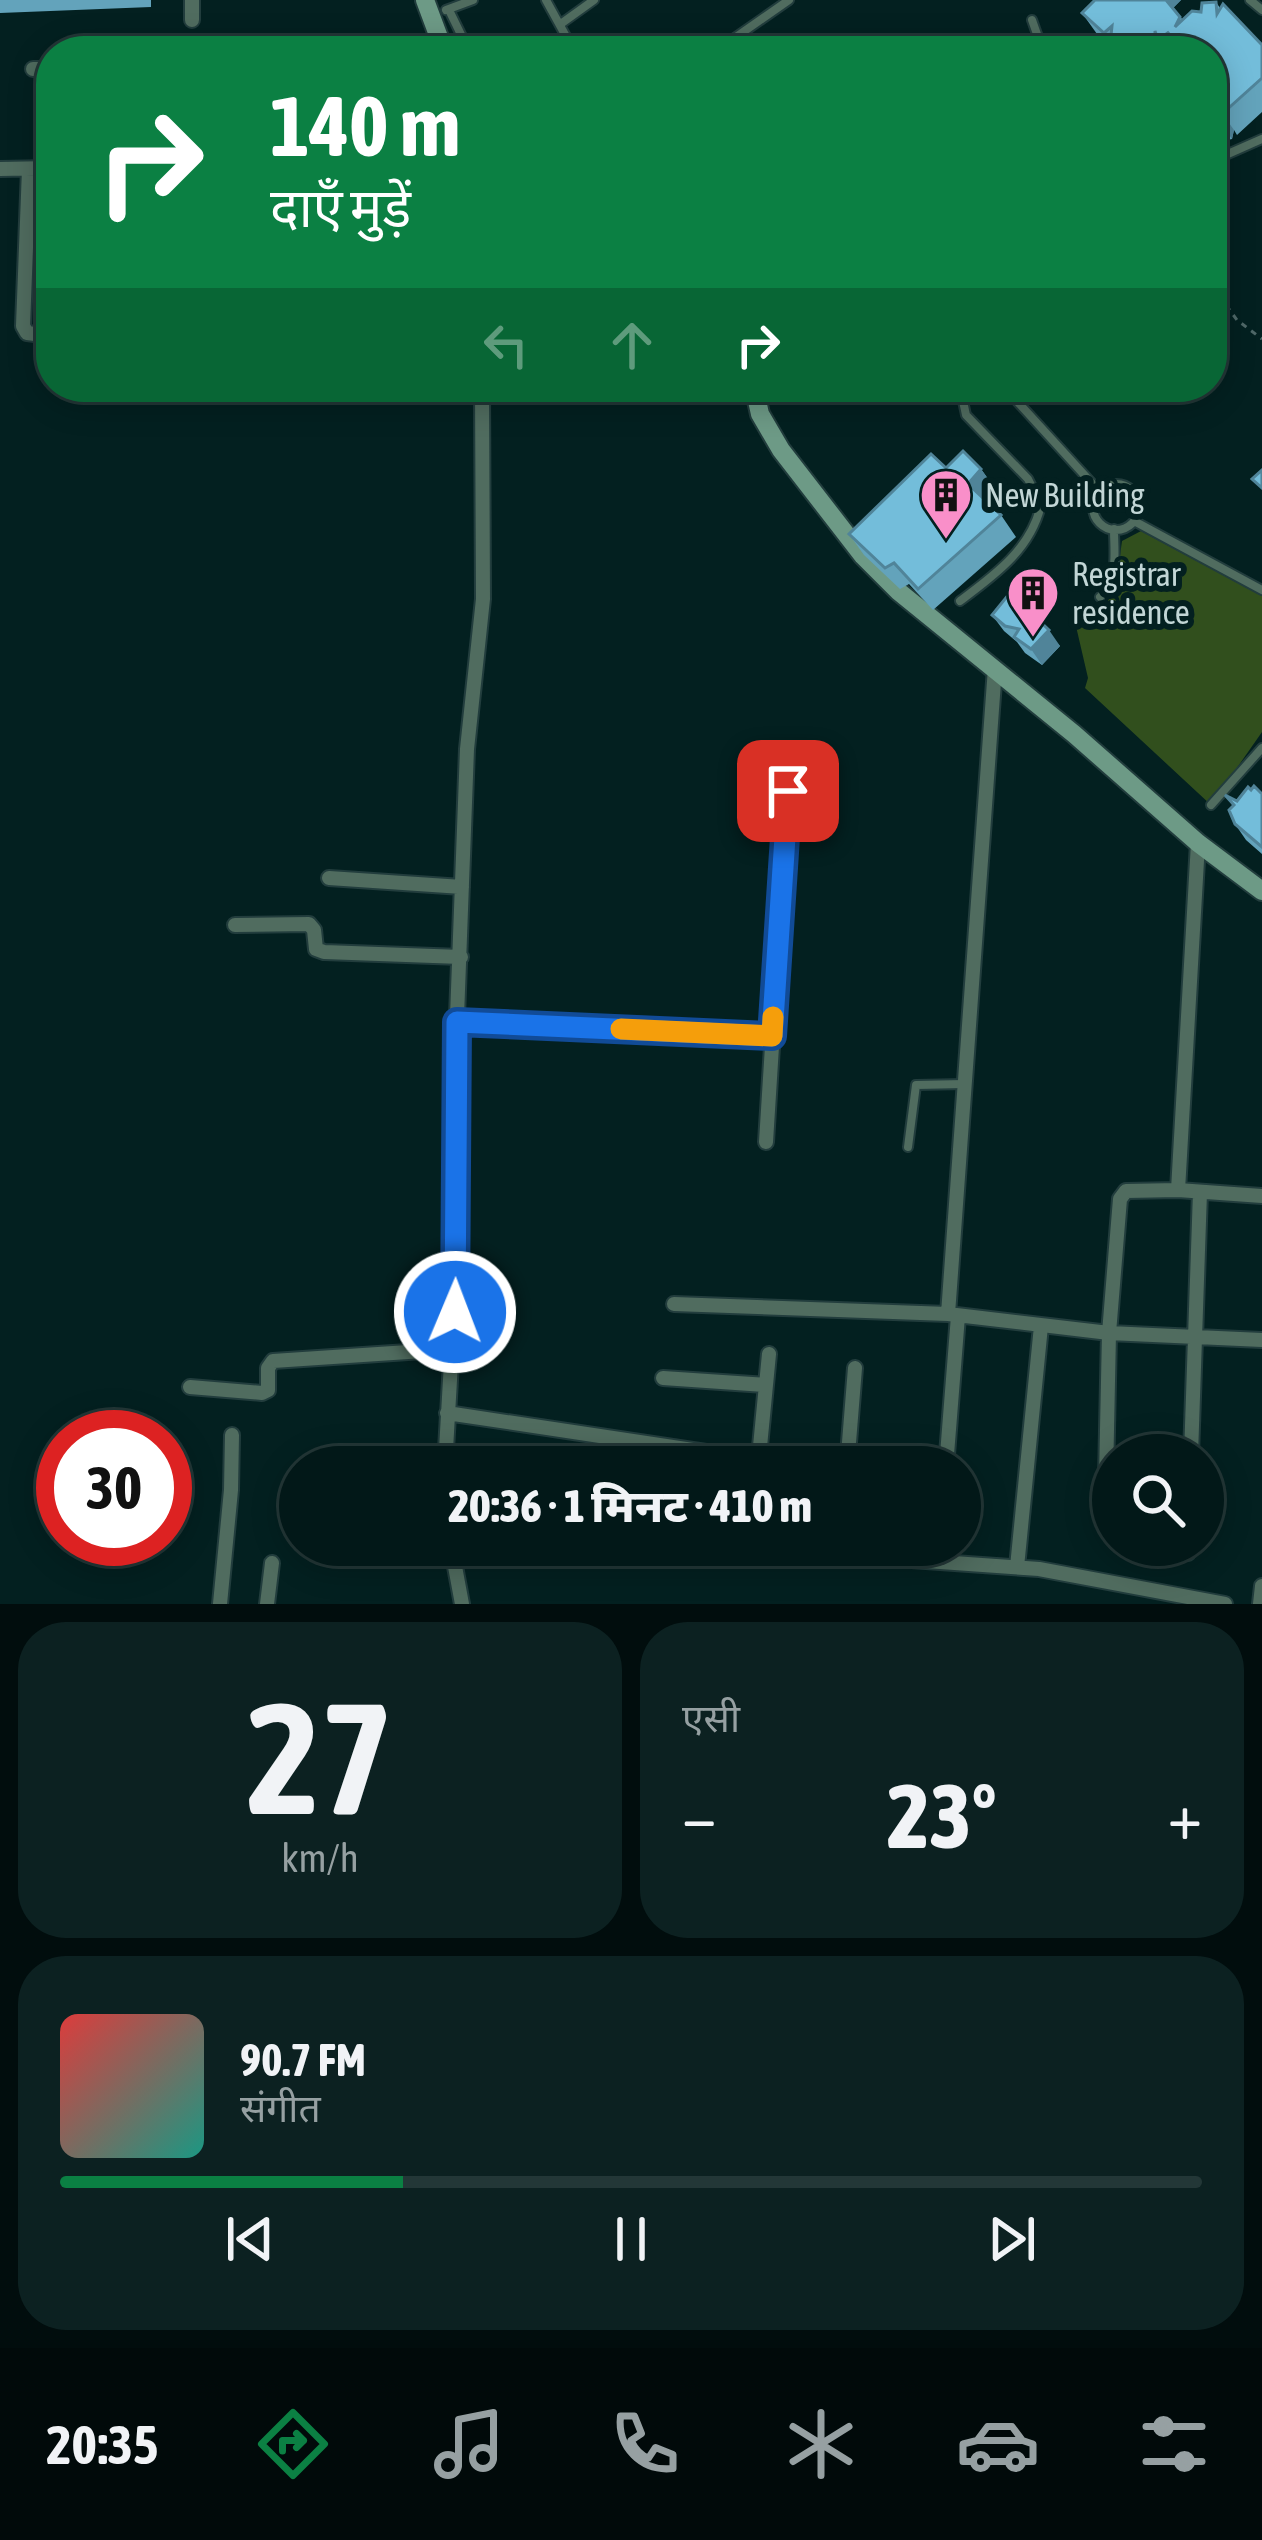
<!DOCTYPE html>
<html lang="hi">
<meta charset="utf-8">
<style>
:root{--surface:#021818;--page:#0c2121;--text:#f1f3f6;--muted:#96a0a2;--line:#233737;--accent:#0b8043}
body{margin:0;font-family:"Asap Condensed","Noto Sans Devanagari",sans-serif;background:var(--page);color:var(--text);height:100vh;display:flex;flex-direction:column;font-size:45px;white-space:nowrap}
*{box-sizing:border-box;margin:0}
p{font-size:39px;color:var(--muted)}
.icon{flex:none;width:66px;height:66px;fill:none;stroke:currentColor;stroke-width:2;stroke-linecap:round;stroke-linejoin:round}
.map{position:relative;height:1604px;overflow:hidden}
.side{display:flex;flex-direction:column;gap:18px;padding:18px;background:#010d0d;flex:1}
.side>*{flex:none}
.top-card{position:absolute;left:36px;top:36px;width:1191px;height:366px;border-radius:48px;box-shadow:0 6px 30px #0003,0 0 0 3px var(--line);background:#0b8043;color:#fff;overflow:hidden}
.fabs{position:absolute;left:1092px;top:1434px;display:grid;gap:24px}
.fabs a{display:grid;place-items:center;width:132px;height:132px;border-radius:50%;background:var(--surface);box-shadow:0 6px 30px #0003,0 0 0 3px var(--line);font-size:60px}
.speed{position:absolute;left:36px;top:1410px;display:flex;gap:24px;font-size:60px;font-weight:700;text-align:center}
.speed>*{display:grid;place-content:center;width:156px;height:156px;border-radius:50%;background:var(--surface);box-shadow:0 6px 30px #0003,0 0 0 3px var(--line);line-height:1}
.speed .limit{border:18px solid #d22;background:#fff;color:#111}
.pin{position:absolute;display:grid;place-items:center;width:102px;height:102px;color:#fff;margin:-51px;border-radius:24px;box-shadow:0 6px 18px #0006}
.me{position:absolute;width:132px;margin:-66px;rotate:1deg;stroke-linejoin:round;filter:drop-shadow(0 0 9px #0008)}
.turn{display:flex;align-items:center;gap:42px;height:252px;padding:0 36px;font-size:54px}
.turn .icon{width:156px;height:156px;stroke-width:2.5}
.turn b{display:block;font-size:84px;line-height:102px}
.lanes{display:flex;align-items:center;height:114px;padding:0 36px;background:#0003;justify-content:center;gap:60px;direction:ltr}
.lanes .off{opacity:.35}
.big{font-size:90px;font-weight:800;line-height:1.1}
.side .tile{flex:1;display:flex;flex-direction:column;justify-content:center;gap:18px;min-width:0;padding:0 42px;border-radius:48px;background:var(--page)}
.side .dial{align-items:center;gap:0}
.dial b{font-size:156px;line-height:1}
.song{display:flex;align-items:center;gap:36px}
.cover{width:144px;height:144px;border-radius:18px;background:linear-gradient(135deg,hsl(0 70% 55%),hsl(170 70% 35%))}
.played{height:12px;border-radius:6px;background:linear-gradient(90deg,var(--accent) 30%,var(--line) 30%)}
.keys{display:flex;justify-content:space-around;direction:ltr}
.heat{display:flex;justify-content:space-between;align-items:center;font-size:66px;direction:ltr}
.side .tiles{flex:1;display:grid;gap:18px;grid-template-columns:1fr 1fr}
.tile:last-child{grid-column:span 2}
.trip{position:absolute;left:279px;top:1446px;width:702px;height:120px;border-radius:60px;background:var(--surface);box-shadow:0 6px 30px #0003,0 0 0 3px var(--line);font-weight:800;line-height:120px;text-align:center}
.menu{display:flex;height:192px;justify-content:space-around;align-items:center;background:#010a0a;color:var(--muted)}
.menu .icon{width:84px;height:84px}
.menu .selected{color:var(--accent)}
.menu b{font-size:54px;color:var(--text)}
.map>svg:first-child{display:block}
</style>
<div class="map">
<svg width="1262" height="1604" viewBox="0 0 1262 1604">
<rect width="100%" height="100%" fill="#032020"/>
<path fill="#314f1d" d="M 1141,531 L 1262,596 L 1262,732 L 1211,805 L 1085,688 L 1088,678 L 1072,609 C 1119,602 1116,583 1122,541 Z"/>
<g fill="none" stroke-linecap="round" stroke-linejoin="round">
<g stroke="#223d3d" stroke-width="12">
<path id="lane" d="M 546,0 L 574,51
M 1250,0 L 1262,10
M 446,10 L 473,0
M 449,10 L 469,51
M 1032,20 L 1043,51
M 562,23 L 594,0
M 716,51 L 789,0
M 1212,161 L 1262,139
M 960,387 L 966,415 L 1028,479 L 1041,505 C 1031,549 995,575 960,601
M 1004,387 L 1099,491
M1093 507a23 23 0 1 1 46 0a23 23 0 1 1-46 0Z
M 1134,521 L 1262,590
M 1100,597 C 1119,583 1114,551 1114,529
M 1211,805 L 1262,748
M 908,1147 L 916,1085 L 964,1084"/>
</g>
<g stroke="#223d3d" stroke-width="18">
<path id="street" d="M 192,0 L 192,20
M 33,69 L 51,69
M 0,169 L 51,168
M 29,169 L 23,326 L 27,333 L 51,336
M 329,878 L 462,887
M 235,925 L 309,924 L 314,930 L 316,949 L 324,952 L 461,957
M 457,1022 L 771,1036
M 766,1142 L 788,791
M 1178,1190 L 1262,1196
M 674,1304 L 948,1314 L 1109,1333 L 1262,1340
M 948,1314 L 995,668
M 663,1378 L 766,1385
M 190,1387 L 262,1393 L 268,1390 L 268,1368 L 273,1361 L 453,1349
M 447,1413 L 759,1460
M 1191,1455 L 1200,1192
M 445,1467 L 456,1275 L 454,1097 L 467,749 L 483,599 L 482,387
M 758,1467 L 769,1354
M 847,1467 L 855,1368
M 946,1467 L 958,1316
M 1105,1526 L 1109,1333 L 1120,1199 L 1126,1191 L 1178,1190 L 1198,843
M 451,1545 L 462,1604
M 712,1546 L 1039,1569 L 1225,1604
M 1188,1553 L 1188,1545
M 1017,1567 L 1041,1326
M 220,1604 L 231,1490 L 232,1435
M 267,1604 L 272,1563
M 1260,1604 L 1262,1586"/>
</g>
<g stroke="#223d3d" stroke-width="22">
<path id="secondary" d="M 425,0 L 444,51
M 754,387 L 760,414 L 781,450 L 863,556 L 898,591 L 1074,734 L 1198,843 L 1262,891"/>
</g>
<path stroke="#4f6868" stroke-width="3" stroke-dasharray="6 6" stroke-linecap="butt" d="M 1212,286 L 1237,320 L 1262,339"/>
<use href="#lane" stroke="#506c5f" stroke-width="8"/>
<use href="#street" stroke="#506c5f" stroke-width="14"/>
<use href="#secondary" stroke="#6d9a86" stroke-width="18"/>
</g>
<path fill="#63a3bb" d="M 0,0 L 151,0 L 151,7 L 0,13 Z
M 1095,0 L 1181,0 L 1173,8 L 1183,20 L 1216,2 L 1220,8 L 1262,45 L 1262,112 L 1237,135 L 1234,130 L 1232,139 L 1219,142 L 1212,132 L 1212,51 L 1109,45 L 1097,34 L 1082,13 Z
M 763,387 L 783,387 L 783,389 L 765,390 Z
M 946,468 L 981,469 L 996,490 L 986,501 L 1001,515 L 1016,537 L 933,610 L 909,584 L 900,589 L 864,555 L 849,534 Z
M 992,615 L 1032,615 L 1060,646 L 1042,665 L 1025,653 L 1017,642 L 1004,631 Z
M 1251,790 L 1262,794 L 1262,854 L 1246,840 L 1235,824 L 1233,806 L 1225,795 L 1237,801 Z"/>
<path fill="#508499" d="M 1164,0 L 1181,0 L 1171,10 Z
M 1219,109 L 1234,130 L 1232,139 L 1217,118 Z
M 981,469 L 996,490 L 983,505 L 968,484 Z
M 1027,608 L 1039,624 L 1033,632 L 1022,616 Z
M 1049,630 L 1060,646 L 1042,665 L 1031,649 Z"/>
<path fill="#73bdda" stroke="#508499" stroke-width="3" fill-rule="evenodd" d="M 1095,0 L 1166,0 L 1180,17 L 1175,27 L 1192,11 L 1201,12 L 1202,3 L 1216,2 L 1217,14 L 1223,4 L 1262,45 L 1262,78 L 1222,114 L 1219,109 L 1217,118 L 1212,119 L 1212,51 L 1104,51 L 1110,45 L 1112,26 L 1104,33 L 1082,13 ZM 1155,31 L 1158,40 L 1169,32 L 1159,45 L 1155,41 Z
M 963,451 L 981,469 L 968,484 L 1001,515 L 918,589 L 894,563 L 885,568 L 849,534 L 931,454 L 946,468 Z
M 1262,470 L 1262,488 L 1252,479 Z
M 1009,594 L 1027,608 L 1022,616 L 1028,621 L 1033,615 L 1049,630 L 1031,649 L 1014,637 L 1019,629 L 1005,626 L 992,615 Z
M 1254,786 L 1262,794 L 1262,847 L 1235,824 L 1229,810 L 1234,805 L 1225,795 L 1237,801 L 1248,787 L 1251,790 Z"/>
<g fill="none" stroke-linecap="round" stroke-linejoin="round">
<g stroke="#114b97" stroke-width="30">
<path id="route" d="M 455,1312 L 457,1022 L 772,1036 L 788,791"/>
</g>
<use href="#route" stroke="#1a73e8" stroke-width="21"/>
<path stroke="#f59e0b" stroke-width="21" d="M 621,1029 L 772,1036 L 773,1017"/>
</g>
<defs>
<g id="building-pin" transform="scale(2.7)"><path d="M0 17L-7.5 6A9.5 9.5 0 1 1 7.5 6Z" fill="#f98fc9" stroke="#032020"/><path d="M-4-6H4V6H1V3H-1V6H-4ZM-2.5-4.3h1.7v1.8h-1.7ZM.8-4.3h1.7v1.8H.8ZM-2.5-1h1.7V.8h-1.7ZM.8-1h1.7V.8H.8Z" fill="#111"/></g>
</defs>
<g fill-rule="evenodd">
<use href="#building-pin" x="946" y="495"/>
<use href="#building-pin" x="1033" y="593"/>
</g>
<g text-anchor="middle" stroke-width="12" stroke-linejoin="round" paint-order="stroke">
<g font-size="33" fill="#c2d6d6" stroke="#032020" text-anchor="start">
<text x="985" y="507">New Building</text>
<text x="1072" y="586">Registrar<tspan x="1072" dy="38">residence</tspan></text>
</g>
</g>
</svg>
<div class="fabs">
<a><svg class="icon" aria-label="search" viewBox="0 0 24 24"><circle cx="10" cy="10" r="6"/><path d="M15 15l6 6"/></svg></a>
</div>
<div class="speed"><div class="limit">30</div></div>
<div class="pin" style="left:788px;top:791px;background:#d93025"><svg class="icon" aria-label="arrive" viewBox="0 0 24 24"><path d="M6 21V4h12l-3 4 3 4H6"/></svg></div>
<svg class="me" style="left:455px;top:1312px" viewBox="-20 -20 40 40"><circle r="17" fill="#1a73e8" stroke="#fff" stroke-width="3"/><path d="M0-11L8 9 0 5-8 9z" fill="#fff"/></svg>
<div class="trip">20:36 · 1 मिनट · 410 m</div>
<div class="top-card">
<div class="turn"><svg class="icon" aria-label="right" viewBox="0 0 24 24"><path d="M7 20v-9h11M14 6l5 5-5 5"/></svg><div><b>140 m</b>दाएँ मुड़ें</div></div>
<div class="lanes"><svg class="icon off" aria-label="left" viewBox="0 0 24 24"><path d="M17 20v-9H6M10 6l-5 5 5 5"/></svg><svg class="icon off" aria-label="ahead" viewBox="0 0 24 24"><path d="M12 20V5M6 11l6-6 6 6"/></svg><svg class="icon" aria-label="right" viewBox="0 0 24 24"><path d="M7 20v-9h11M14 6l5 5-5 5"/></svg></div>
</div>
</div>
<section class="side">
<div class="tiles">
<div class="tile dial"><b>27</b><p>km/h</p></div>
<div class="tile"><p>एसी</p>
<div class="heat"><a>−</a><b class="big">23°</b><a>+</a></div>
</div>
<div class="tile">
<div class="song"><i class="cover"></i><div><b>90.7 FM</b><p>संगीत</p></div></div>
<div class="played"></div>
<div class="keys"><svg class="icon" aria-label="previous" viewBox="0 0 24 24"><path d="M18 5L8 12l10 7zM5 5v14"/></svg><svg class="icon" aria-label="pause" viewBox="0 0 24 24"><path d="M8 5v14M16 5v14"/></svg><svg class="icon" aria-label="next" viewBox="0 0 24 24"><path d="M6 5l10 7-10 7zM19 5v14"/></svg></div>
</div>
</div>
</section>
<nav class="menu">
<b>20:35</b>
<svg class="icon selected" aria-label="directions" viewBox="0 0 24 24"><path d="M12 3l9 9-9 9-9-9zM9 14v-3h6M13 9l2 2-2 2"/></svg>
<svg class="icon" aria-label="music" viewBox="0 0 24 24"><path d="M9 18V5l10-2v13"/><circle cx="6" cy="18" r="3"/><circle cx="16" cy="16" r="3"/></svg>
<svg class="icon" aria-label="phone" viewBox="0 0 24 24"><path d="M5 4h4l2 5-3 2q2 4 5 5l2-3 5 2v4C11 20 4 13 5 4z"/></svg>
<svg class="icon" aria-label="climate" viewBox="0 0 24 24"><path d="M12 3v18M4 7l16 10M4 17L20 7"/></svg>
<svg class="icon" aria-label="car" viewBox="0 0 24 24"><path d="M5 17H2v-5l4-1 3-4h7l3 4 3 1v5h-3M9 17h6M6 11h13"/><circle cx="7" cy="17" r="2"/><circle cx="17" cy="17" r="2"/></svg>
<svg class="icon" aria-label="filters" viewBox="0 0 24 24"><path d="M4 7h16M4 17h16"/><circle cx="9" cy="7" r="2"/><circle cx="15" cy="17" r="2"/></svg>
</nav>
